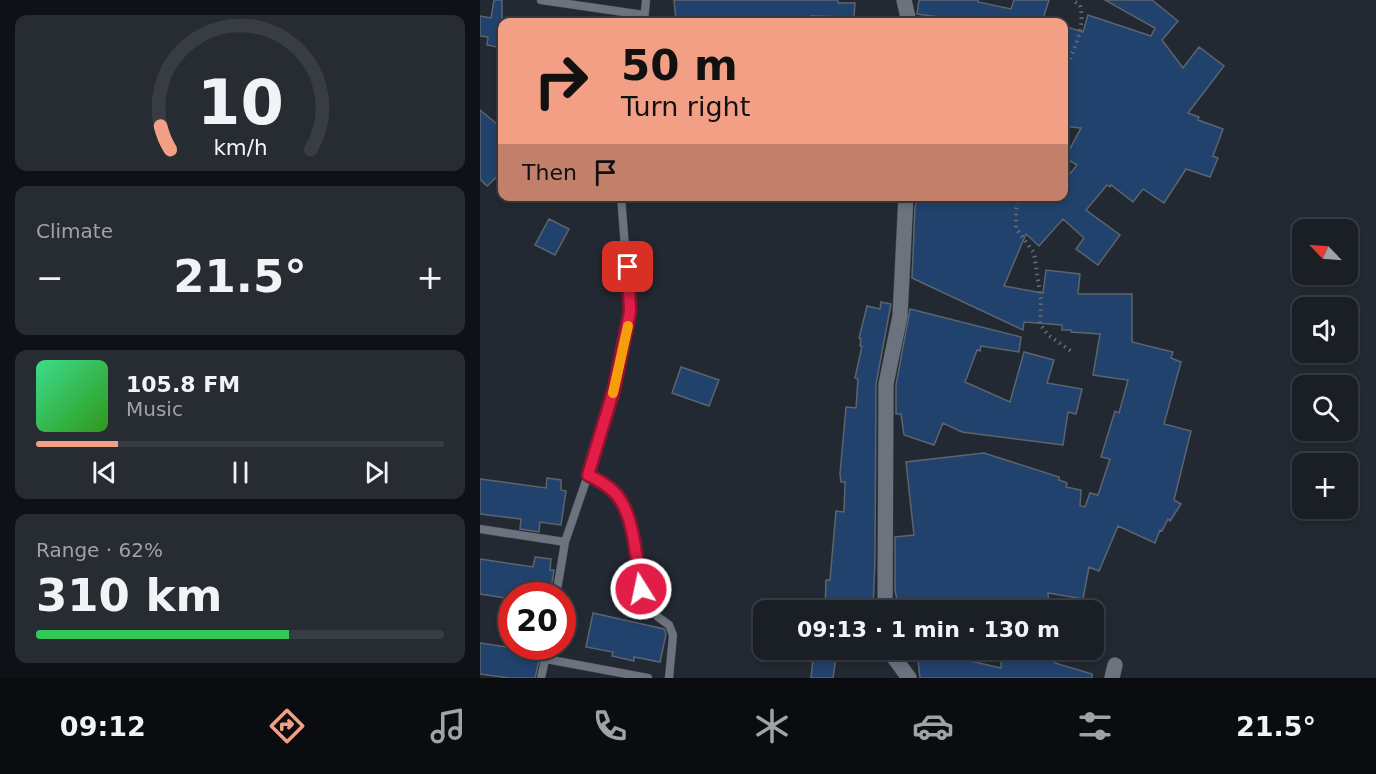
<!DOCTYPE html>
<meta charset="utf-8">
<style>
:root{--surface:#1a1f26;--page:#272c32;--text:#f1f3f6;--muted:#9fa2a7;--line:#383d43;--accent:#f39f85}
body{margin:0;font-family:"DejaVu Sans",sans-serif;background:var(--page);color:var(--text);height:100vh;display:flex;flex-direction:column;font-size:22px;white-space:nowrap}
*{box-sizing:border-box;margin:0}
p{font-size:20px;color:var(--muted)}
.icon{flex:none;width:33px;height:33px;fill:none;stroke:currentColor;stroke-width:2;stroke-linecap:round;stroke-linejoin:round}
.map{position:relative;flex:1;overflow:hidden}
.side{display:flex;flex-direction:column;gap:15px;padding:15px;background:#0e1115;width:480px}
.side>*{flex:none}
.guide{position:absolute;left:18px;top:18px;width:570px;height:183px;border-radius:12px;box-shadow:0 3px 9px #0003,0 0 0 2px var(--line);background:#f39f85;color:#111;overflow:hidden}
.needle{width:39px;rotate:295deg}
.tools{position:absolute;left:812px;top:219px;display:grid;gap:12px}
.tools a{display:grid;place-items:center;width:66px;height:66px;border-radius:12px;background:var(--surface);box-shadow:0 3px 9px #0003,0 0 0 2px var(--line);font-size:30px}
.speed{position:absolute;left:18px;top:582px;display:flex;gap:12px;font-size:30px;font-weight:700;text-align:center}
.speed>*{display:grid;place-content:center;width:78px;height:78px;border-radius:50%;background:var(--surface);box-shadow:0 3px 9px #0003,0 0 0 2px var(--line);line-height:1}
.speed .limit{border:9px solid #d22;background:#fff;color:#111}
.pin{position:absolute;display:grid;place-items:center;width:51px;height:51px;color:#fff;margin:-26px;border-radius:12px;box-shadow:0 3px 9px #0006}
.me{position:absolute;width:66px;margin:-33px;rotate:350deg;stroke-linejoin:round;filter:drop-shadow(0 0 4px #0008)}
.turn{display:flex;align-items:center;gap:21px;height:126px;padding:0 24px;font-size:27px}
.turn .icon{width:78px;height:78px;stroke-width:2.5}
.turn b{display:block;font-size:42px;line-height:51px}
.then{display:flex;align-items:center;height:57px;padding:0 24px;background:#0003;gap:12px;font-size:22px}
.big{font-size:45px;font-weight:800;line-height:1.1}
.side .tile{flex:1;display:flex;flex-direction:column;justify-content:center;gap:9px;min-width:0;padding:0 21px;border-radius:12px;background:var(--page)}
.side .dial{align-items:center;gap:0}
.dial svg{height:156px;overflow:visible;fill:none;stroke:var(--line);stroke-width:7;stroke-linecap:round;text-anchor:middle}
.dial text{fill:var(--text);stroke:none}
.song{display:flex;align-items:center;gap:18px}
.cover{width:72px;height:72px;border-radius:9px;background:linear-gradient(135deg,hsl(150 70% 55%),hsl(110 70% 35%))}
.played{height:6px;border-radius:3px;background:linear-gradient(90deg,var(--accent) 20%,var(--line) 20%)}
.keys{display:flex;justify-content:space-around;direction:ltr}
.heat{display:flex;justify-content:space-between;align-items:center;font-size:33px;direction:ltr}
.charge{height:9px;border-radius:4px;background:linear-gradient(90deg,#34c759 62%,var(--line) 0)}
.trip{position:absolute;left:273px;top:600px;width:351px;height:60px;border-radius:12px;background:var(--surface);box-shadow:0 3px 9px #0003,0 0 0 2px var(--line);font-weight:800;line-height:60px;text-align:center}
.tabs{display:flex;height:96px;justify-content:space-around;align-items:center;background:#0a0c0f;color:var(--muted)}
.tabs .icon{width:42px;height:42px}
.tabs .current{color:var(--accent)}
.tabs b{font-size:27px;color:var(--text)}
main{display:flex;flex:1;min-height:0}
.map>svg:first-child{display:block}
</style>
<main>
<section class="side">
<div class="tile dial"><svg viewBox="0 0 100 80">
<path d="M14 69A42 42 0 1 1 86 69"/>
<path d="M14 69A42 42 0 0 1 9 57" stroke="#f39f85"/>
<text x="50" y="56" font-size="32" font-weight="700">10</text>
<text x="50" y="72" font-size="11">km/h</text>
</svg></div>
<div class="tile"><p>Climate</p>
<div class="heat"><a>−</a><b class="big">21.5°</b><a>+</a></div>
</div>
<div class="tile">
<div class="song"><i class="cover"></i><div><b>105.8 FM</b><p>Music</p></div></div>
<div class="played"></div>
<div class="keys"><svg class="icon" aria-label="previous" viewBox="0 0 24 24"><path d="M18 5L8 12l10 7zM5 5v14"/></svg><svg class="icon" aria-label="pause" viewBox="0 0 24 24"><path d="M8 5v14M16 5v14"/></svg><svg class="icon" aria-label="next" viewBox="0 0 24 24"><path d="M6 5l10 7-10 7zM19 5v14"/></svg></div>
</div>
<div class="tile"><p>Range · 62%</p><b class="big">310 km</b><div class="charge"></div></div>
</section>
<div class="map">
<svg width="896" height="678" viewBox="0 0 896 678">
<rect width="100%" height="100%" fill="#232932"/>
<path fill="#21426d" stroke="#5c646e" stroke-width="1.5" d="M 14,0 L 22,0 L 22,48 L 7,45 L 8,37 L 0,36 L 0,16 L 11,18 Z
M 194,0 L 358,0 L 358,3 L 375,3 L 374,17 L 331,16 L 333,22 L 196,22 Z
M 439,0 L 498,0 L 498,2 L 531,9 L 534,0 L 569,0 L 562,22 L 474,22 L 459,20 L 459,17 L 437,14 Z
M 625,0 L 672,0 L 698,21 L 682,40 L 703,68 L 719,47 L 744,66 L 708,113 L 719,117 L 718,120 L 743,129 L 733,156 L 738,158 L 730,177 L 706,169 L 684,203 L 663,189 L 653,202 L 631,185 L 630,187 L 627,185 L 606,210 L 640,235 L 618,265 L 596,249 L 604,238 L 583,219 L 559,246 L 546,234 L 524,286 L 563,293 L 566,270 L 600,274 L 598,294 L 652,294 L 652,342 L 693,352 L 691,358 L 701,362 L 684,424 L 711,431 L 694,500 L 701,504 L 690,521 L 688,519 L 682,531 L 680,530 L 675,543 L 638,526 L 619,571 L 609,567 L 603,599 L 568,593 L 569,610 L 419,610 L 415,590 L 415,537 L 434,535 L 426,462 L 504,453 L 579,477 L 579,480 L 587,483 L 586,487 L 601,490 L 600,506 L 605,507 L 610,493 L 618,495 L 630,459 L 621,457 L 635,411 L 639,413 L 648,380 L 613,375 L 620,334 L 591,332 L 591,330 L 582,330 L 582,325 L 544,322 L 543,330 L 432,278 L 435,207 L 438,196 L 584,196 L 584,181 L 597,165 L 585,158 L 601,128 L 584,126 L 584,26 L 603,32 L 608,15 L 671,36 L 675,28 Z
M 0,110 L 22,128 L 22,172 L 7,186 L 0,179 Z
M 69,219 L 89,229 L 75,255 L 55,245 Z
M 401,302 L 411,304 L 396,384 L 395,559 L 393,610 L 345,610 L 346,580 L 350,580 L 356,511 L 364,512 L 365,482 L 361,482 L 360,474 L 366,407 L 376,408 L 378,379 L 375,378 L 382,346 L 380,346 L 381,339 L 379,338 L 387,306 L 400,309 Z
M 430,309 L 541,337 L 539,352 L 501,346 L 500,351 L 497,350 L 485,382 L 530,402 L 544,352 L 574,360 L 567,383 L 602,389 L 596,414 L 588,412 L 583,445 L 482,432 L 463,423 L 454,445 L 424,435 L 421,414 L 416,414 L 416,385 Z
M 201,367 L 239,380 L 229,406 L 192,393 Z
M 67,478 L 81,480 L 81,490 L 86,491 L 81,525 L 60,522 L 59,532 L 40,529 L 41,519 L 0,514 L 0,479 L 66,488 Z
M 55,557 L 71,559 L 70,570 L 74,570 L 70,596 L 32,596 L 32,599 L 0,594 L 0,559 L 53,567 Z
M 113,613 L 184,629 L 186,634 L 180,662 L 154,657 L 154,661 L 132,656 L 133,652 L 106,647 Z
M 0,643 L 61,652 L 55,678 L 29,678 L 0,674 Z
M 334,650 L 357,650 L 353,678 L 331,678 Z
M 437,650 L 467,650 L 468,656 L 521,668 L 521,650 L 574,650 L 575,663 L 612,674 L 612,678 L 440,678 Z"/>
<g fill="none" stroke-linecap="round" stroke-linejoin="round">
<g stroke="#3e444b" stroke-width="9">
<path id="lane" d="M 61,0 L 164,15
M 164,22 L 166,0
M 141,196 L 150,312 L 134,389 L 108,475 L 123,483 L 136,494 L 149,518 L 161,589 L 178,617 L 189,625 L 193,635 L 189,678
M 0,529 L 85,542
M 76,596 L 85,542 L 108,475
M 66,659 L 168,678
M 61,678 L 68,646"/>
</g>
<g stroke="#3e444b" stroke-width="16">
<path id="street" d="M 424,0 L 429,22
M 405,610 L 406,384 L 420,316 L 426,196
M 411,650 L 413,656 L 429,678
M 632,678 L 635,665"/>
</g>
<path stroke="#686e76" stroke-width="4" stroke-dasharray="1.5 4.5" stroke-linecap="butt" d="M 584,59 L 590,59 C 597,42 605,24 600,5 L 592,0
M 539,196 L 536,211 L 536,228 L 554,253 L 561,301 L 560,324 L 568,335 L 591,351"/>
<use href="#lane" stroke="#6c737e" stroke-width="8"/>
<use href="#street" stroke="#6c737e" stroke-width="15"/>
</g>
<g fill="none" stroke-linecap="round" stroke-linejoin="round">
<g stroke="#92132f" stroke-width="15">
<path id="route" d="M 148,267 L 150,312 L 134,389 L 108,475 C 118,480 128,485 136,494 C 155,516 156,561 161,589"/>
</g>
<use href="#route" stroke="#e11d48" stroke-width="10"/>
<path stroke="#f59e0b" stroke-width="10" d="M 133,393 L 148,326"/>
</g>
</svg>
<div class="tools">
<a><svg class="needle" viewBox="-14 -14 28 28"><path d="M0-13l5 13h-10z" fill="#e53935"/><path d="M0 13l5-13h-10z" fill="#9fa2a7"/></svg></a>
<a><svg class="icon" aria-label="sound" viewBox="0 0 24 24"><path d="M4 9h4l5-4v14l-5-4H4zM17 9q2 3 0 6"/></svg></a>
<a><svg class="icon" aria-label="search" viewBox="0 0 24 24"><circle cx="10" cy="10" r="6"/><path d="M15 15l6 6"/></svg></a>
<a>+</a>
</div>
<div class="speed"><div class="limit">20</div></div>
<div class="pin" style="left:148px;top:267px;background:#d93025"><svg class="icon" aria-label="arrive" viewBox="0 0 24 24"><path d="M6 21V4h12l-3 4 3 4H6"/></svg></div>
<svg class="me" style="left:161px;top:589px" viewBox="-20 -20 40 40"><circle r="17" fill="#e11d48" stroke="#fff" stroke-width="3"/><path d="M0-11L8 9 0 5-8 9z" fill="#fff"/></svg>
<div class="trip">09:13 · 1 min · 130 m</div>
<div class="guide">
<div class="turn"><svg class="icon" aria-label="right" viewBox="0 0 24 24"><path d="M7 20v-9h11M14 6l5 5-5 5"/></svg><div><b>50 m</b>Turn right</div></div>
<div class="then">Then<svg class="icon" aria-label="arrive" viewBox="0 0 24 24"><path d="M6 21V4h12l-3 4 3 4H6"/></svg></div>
</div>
</div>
</main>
<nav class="tabs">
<b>09:12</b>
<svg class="icon current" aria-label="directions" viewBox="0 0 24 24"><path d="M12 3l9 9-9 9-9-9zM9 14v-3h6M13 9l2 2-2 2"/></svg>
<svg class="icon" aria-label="music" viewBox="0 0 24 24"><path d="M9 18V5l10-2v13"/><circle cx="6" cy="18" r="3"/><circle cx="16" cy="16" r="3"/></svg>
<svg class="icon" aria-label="phone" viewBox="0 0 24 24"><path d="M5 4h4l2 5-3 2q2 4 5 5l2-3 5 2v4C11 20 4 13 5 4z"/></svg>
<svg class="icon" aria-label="climate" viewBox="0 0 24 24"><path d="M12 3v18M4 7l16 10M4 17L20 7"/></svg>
<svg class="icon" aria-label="car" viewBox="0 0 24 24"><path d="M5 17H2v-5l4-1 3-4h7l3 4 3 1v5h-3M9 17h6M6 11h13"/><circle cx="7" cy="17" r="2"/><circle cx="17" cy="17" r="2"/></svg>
<svg class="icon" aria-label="filters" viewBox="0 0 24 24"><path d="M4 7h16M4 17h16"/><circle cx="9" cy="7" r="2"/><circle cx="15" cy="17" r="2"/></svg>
<b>21.5°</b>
</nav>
